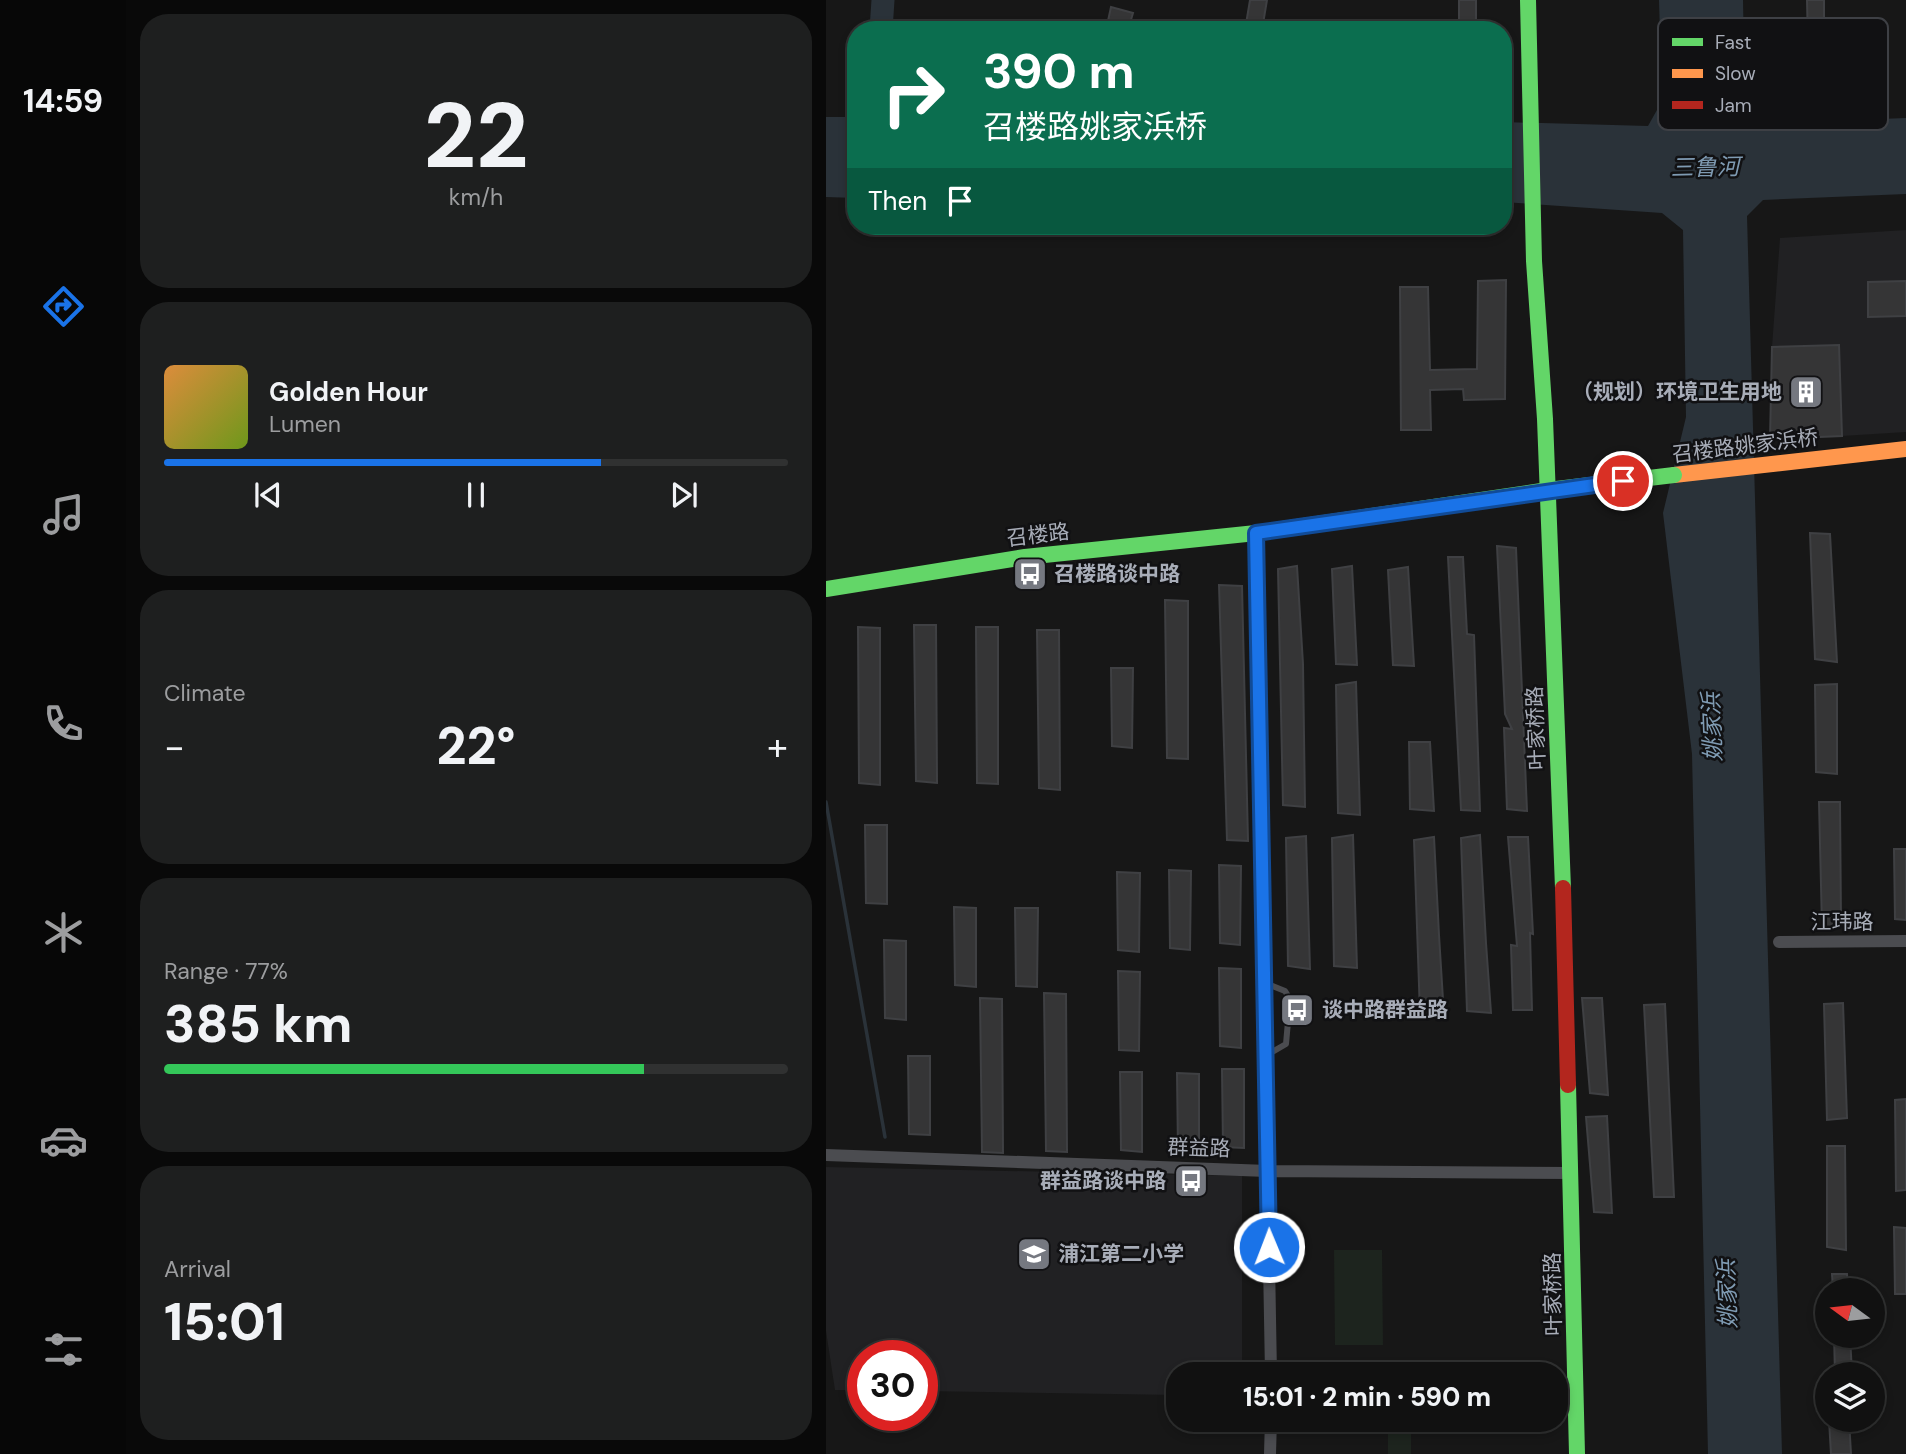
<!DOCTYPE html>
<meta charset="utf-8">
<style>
:root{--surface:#111;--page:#1e1f1f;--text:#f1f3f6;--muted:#9c9d9f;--line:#303131;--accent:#1a73e8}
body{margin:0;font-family:"DM Sans","Noto Sans SC",sans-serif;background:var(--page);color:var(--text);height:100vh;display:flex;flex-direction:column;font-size:26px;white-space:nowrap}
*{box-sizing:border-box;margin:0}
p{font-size:23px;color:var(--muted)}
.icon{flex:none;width:38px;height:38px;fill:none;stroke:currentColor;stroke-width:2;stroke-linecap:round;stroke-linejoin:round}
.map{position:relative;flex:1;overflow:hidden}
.details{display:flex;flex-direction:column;gap:14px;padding:14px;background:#090909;width:700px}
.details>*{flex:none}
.guide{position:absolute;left:21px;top:21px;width:665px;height:214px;border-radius:28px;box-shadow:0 4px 10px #0003,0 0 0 2px var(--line);background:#0b6e4f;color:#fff;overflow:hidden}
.needle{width:46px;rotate:285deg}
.buttons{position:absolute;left:989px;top:1278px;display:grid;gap:14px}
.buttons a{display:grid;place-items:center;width:70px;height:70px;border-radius:50%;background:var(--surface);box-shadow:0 4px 10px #0003,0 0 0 2px var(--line);font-size:35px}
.speed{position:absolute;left:21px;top:1340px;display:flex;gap:14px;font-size:35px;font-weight:700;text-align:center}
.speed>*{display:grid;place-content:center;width:91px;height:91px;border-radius:50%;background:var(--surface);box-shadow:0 4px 10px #0003,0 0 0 2px var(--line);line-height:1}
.speed .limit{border:10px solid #d22;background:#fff;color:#111}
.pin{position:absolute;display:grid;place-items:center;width:60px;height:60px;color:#fff;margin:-30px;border:4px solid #fff;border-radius:50%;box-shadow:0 2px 7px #0007}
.me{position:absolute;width:77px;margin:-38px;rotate:359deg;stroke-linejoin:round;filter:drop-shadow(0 0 5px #0008)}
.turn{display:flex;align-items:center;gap:24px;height:147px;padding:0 21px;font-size:32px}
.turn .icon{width:91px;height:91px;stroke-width:2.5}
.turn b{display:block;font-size:49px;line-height:60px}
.then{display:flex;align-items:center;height:66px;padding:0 21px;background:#0003;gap:14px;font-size:26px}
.big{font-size:52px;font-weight:800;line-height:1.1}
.details .card{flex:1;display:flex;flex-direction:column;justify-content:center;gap:10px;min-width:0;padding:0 24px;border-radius:28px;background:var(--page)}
.details .dial{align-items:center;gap:0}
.dial b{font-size:91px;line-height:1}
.song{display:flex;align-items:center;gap:21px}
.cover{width:84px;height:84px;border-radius:10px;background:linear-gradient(135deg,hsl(30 70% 55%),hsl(80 70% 35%))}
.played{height:7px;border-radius:4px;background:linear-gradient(90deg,var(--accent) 70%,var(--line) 70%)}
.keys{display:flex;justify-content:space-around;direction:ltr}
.heat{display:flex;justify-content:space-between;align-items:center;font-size:38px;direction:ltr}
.charge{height:10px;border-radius:5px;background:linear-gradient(90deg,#34c759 77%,var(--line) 0)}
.trip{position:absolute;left:340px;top:1362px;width:402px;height:70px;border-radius:28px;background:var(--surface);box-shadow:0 4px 10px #0003,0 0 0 2px var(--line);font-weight:800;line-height:70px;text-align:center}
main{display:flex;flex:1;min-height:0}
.tabs{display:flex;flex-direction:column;width:126px;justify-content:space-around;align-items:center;background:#070707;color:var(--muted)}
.tabs .icon{width:49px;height:49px}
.tabs .active{color:var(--accent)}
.tabs b{font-size:32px;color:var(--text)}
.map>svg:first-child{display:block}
</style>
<main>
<nav class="tabs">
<b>14:59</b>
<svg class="icon active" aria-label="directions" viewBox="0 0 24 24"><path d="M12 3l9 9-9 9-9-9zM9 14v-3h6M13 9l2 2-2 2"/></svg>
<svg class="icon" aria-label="music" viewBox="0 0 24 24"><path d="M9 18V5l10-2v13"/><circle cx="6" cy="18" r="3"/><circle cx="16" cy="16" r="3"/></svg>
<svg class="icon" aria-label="phone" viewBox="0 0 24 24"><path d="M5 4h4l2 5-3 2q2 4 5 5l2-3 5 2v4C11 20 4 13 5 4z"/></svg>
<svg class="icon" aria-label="climate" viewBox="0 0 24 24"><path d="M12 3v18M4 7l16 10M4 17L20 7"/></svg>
<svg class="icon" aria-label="car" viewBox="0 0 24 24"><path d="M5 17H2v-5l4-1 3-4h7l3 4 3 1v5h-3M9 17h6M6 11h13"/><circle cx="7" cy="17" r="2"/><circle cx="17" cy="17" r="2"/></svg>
<svg class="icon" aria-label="filters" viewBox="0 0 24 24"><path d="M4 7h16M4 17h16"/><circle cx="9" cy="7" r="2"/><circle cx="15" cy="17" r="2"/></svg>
</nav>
<section class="details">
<div class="card dial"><b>22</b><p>km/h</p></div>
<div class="card">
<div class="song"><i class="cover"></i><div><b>Golden Hour</b><p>Lumen</p></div></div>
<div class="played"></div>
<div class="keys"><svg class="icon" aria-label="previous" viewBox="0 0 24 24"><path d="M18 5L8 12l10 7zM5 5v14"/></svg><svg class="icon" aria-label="pause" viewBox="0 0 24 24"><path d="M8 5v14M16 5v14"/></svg><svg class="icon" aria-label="next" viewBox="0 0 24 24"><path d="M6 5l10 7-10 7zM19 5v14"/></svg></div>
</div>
<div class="card"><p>Climate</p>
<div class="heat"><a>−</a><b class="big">22°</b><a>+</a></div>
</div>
<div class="card"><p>Range · 77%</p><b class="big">385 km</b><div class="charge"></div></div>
<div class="card"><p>Arrival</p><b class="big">15:01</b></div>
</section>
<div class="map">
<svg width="1080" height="1454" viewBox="0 0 1080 1454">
<rect width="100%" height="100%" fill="#171717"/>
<path fill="#212123" d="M 1080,230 L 1080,432 L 1016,436 L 946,347 L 954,238 Z
M 0,1167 L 416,1176 L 416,1374 L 352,1374 L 352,1395 L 96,1391 L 96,1356 L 37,1356 L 37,1390 L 9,1390 L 0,1331 Z"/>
<path fill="#1d241e" d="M 508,1250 L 556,1250 L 557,1345 L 509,1345 Z
M 562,1419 L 585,1419 L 585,1454 L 562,1454 Z"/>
<path fill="#2a3239" d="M 833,0 L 917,0 L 919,111 L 926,124 L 1080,118 L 1080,194 L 937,200 L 921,216 L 956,1454 L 882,1454 L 866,754 L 837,513 L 860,417 L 857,230 L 836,213 L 677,202 L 677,122 L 822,126 L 836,101 Z
M 0,117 L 30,117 L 30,198 L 0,197 Z"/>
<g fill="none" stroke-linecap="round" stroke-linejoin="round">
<path stroke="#2a3239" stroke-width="3.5" d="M 0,802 L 59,1137"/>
<path stroke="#2a3239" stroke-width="23" d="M 55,30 L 57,0"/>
</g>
<path fill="#353536" stroke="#3f4043" stroke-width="2" d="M 424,0 L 441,0 L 436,30 L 419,30 Z
M 633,0 L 650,0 L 650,30 L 633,30 Z
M 981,0 L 998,0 L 998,90 L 983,89 Z
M 285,7 L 307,13 L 302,30 L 280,30 Z
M 680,280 L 679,399 L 638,400 L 637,389 L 604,390 L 605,430 L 575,430 L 574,287 L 602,287 L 604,370 L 651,369 L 652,281 Z
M 1080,281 L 1080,316 L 1042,317 L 1042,282 Z
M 1013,345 L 1016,436 L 944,439 L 946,347 Z
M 984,533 L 1004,534 L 1011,662 L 989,659 Z
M 671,546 L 690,548 L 701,811 L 681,809 L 678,728 L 686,729 L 679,714 Z
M 622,557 L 637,557 L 641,634 L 648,635 L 654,811 L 635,810 Z
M 471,566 L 477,664 L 479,807 L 457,805 L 452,569 Z
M 526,566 L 531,665 L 510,664 L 506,569 Z
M 582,567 L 588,666 L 567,665 L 562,570 Z
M 393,585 L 416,586 L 422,841 L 401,840 Z
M 339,600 L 362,601 L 362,759 L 341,758 Z
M 88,625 L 110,625 L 111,783 L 90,781 Z
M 32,627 L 54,628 L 54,785 L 33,783 Z
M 150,627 L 172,627 L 172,784 L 151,783 Z
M 211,630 L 233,630 L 234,790 L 213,788 Z
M 285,668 L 307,668 L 306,748 L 286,746 Z
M 530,682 L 534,815 L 512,813 L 510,685 Z
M 1011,684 L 1011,774 L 990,772 L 989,685 Z
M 583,742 L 604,742 L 608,811 L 584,809 Z
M 993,802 L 1014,802 L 1015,925 L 996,927 Z
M 39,825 L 61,825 L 61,904 L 40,903 Z
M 527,835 L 531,968 L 508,966 L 506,838 Z
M 654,835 L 660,943 L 665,1013 L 641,1011 L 635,838 Z
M 480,836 L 484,969 L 462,966 L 460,838 Z
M 608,837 L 613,935 L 618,1016 L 594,1014 L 588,840 Z
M 682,837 L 702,837 L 707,934 L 704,933 L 706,1010 L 687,1010 L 685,945 L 691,946 Z
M 1068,849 L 1080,849 L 1080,920 L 1069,919 Z
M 393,865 L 415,866 L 414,945 L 394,943 Z
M 343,870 L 365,871 L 364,950 L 344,948 Z
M 291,872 L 314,873 L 313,952 L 292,950 Z
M 128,907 L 150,908 L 150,987 L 129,985 Z
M 189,908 L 212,908 L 211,987 L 190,986 Z
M 58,940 L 80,941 L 80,1020 L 59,1018 Z
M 393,968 L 415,969 L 415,1048 L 394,1046 Z
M 292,971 L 314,972 L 313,1051 L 293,1050 Z
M 218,993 L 240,994 L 241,1152 L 220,1151 Z
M 154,998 L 176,999 L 177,1153 L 156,1152 Z
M 756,998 L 776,998 L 782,1095 L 764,1093 Z
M 1017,1003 L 1021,1118 L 1001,1120 L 998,1004 Z
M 839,1004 L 848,1197 L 828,1197 L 818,1005 Z
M 82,1056 L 104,1056 L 104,1135 L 83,1134 Z
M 396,1069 L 418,1069 L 418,1148 L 397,1147 Z
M 294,1072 L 316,1072 L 316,1152 L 295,1150 Z
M 351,1073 L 373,1074 L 373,1153 L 352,1151 Z
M 1080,1099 L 1080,1190 L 1070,1191 L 1069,1100 Z
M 781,1116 L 786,1213 L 768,1212 L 760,1117 Z
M 1001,1146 L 1019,1146 L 1020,1250 L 1001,1247 Z
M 1068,1227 L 1080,1228 L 1080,1294 L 1069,1294 Z
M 1006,1274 L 1021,1274 L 1022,1290 L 1007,1290 Z
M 1008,1335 L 1024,1335 L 1026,1374 L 1009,1374 Z
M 1014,1419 L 1023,1419 L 1025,1454 L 1005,1454 L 1003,1420 Z"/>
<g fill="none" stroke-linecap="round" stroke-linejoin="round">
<path stroke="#4b4c50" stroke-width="6" d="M 439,983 L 459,991 L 464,999 L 460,1044 L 441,1055"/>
<path stroke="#4b4c50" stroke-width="12" d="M 430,533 L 445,1374
M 953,942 L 1080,941
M 0,1155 L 442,1171 L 745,1173
M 444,1454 L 445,1419"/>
<path stroke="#63d668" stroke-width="16" d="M 702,0 L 708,261 L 719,419 L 737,888
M 0,589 L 199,557 L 430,533
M 742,1085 L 751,1454"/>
<path stroke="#ff974d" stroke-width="16" d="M 848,475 L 1080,449"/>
<path stroke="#b3261e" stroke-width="16" d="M 737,888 L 742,1085"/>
<path stroke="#63d668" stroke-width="16" d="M 430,533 L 722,490 L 848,475"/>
</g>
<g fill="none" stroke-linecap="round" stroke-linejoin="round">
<g stroke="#114b97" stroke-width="18">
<path id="route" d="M 443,1247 L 430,533 L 797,481"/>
</g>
<use href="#route" stroke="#1a73e8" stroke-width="12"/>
</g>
<defs>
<g id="building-square" transform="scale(1.75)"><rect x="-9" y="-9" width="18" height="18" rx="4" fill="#757880" stroke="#111113"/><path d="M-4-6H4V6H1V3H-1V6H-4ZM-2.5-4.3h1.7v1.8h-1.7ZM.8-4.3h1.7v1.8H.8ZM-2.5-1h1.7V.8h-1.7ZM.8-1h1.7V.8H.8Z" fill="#fff"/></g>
<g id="bus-square" transform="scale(1.75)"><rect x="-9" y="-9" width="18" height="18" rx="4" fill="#757880" stroke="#111113"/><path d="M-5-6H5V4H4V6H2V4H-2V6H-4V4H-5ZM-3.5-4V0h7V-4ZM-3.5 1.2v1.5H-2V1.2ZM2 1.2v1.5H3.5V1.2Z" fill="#fff"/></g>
<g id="school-square" transform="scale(1.75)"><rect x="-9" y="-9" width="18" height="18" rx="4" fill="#757880" stroke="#111113"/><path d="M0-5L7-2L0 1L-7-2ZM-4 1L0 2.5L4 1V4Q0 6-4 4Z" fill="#fff"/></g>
</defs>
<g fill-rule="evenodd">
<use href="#building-square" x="980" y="392"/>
<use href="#bus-square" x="204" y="574"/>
<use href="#bus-square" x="471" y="1010"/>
<use href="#bus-square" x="365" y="1181"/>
<use href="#school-square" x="208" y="1254"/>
</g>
<g text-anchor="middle" stroke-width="5" stroke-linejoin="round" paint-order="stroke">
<g font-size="21" font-weight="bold" fill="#a8adb8" stroke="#111113" text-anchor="start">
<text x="956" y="399" text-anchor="end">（规划）环境卫生用地</text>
<text x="228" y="581">召楼路谈中路</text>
<text x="496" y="1017">谈中路群益路</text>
<text x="340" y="1188" text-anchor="end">群益路谈中路</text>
<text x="232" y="1261">浦江第二小学</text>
</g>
<g font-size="21" fill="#a8adb8" stroke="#111113">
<text transform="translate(919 446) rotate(-7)" y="7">召楼路姚家浜桥</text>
<text transform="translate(212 535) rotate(-7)" y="7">召楼路</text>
<text transform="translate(710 728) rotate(-92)" y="7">叶家桥路</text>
<text x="1016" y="929">江玮路</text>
<text transform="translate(373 1148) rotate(2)" y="7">群益路</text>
<text transform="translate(727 1294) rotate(-91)" y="7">叶家桥路</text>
</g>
<g font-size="23" font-style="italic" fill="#7f9bb3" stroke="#111113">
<text transform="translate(879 167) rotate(-1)" y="8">三鲁河</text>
<text transform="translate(886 727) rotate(-92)" y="8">姚家浜</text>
<text transform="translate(901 1294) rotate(-92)" y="8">姚家浜</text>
</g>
</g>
<rect x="832" y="18" width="230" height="112" rx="10" fill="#111113" stroke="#3e4045" stroke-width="2"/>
<rect x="846" y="38" width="31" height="8" fill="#63d668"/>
<rect x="846" y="69" width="31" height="9" fill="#ff974d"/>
<rect x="846" y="101" width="31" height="8" fill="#b3261e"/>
<g font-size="19" fill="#a8adb8">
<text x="889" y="49">Fast</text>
<text x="889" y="80">Slow</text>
<text x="889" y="112">Jam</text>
</g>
</svg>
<div class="buttons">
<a><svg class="needle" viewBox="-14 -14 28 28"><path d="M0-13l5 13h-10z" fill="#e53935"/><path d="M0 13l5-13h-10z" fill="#9c9d9f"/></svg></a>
<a><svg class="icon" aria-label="layers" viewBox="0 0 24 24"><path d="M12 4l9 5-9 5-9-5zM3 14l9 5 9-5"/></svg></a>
</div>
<div class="speed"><div class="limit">30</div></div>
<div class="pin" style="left:797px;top:481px;background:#d93025"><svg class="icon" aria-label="arrive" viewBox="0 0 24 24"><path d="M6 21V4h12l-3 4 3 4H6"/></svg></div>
<svg class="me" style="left:443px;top:1247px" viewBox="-20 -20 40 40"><circle r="17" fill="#1a73e8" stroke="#fff" stroke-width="3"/><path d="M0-11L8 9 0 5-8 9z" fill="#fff"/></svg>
<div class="trip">15:01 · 2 min · 590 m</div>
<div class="guide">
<div class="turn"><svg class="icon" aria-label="right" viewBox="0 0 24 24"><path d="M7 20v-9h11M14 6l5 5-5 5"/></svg><div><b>390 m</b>召楼路姚家浜桥</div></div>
<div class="then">Then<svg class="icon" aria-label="arrive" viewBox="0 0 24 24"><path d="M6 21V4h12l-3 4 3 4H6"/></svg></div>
</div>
</div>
</main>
